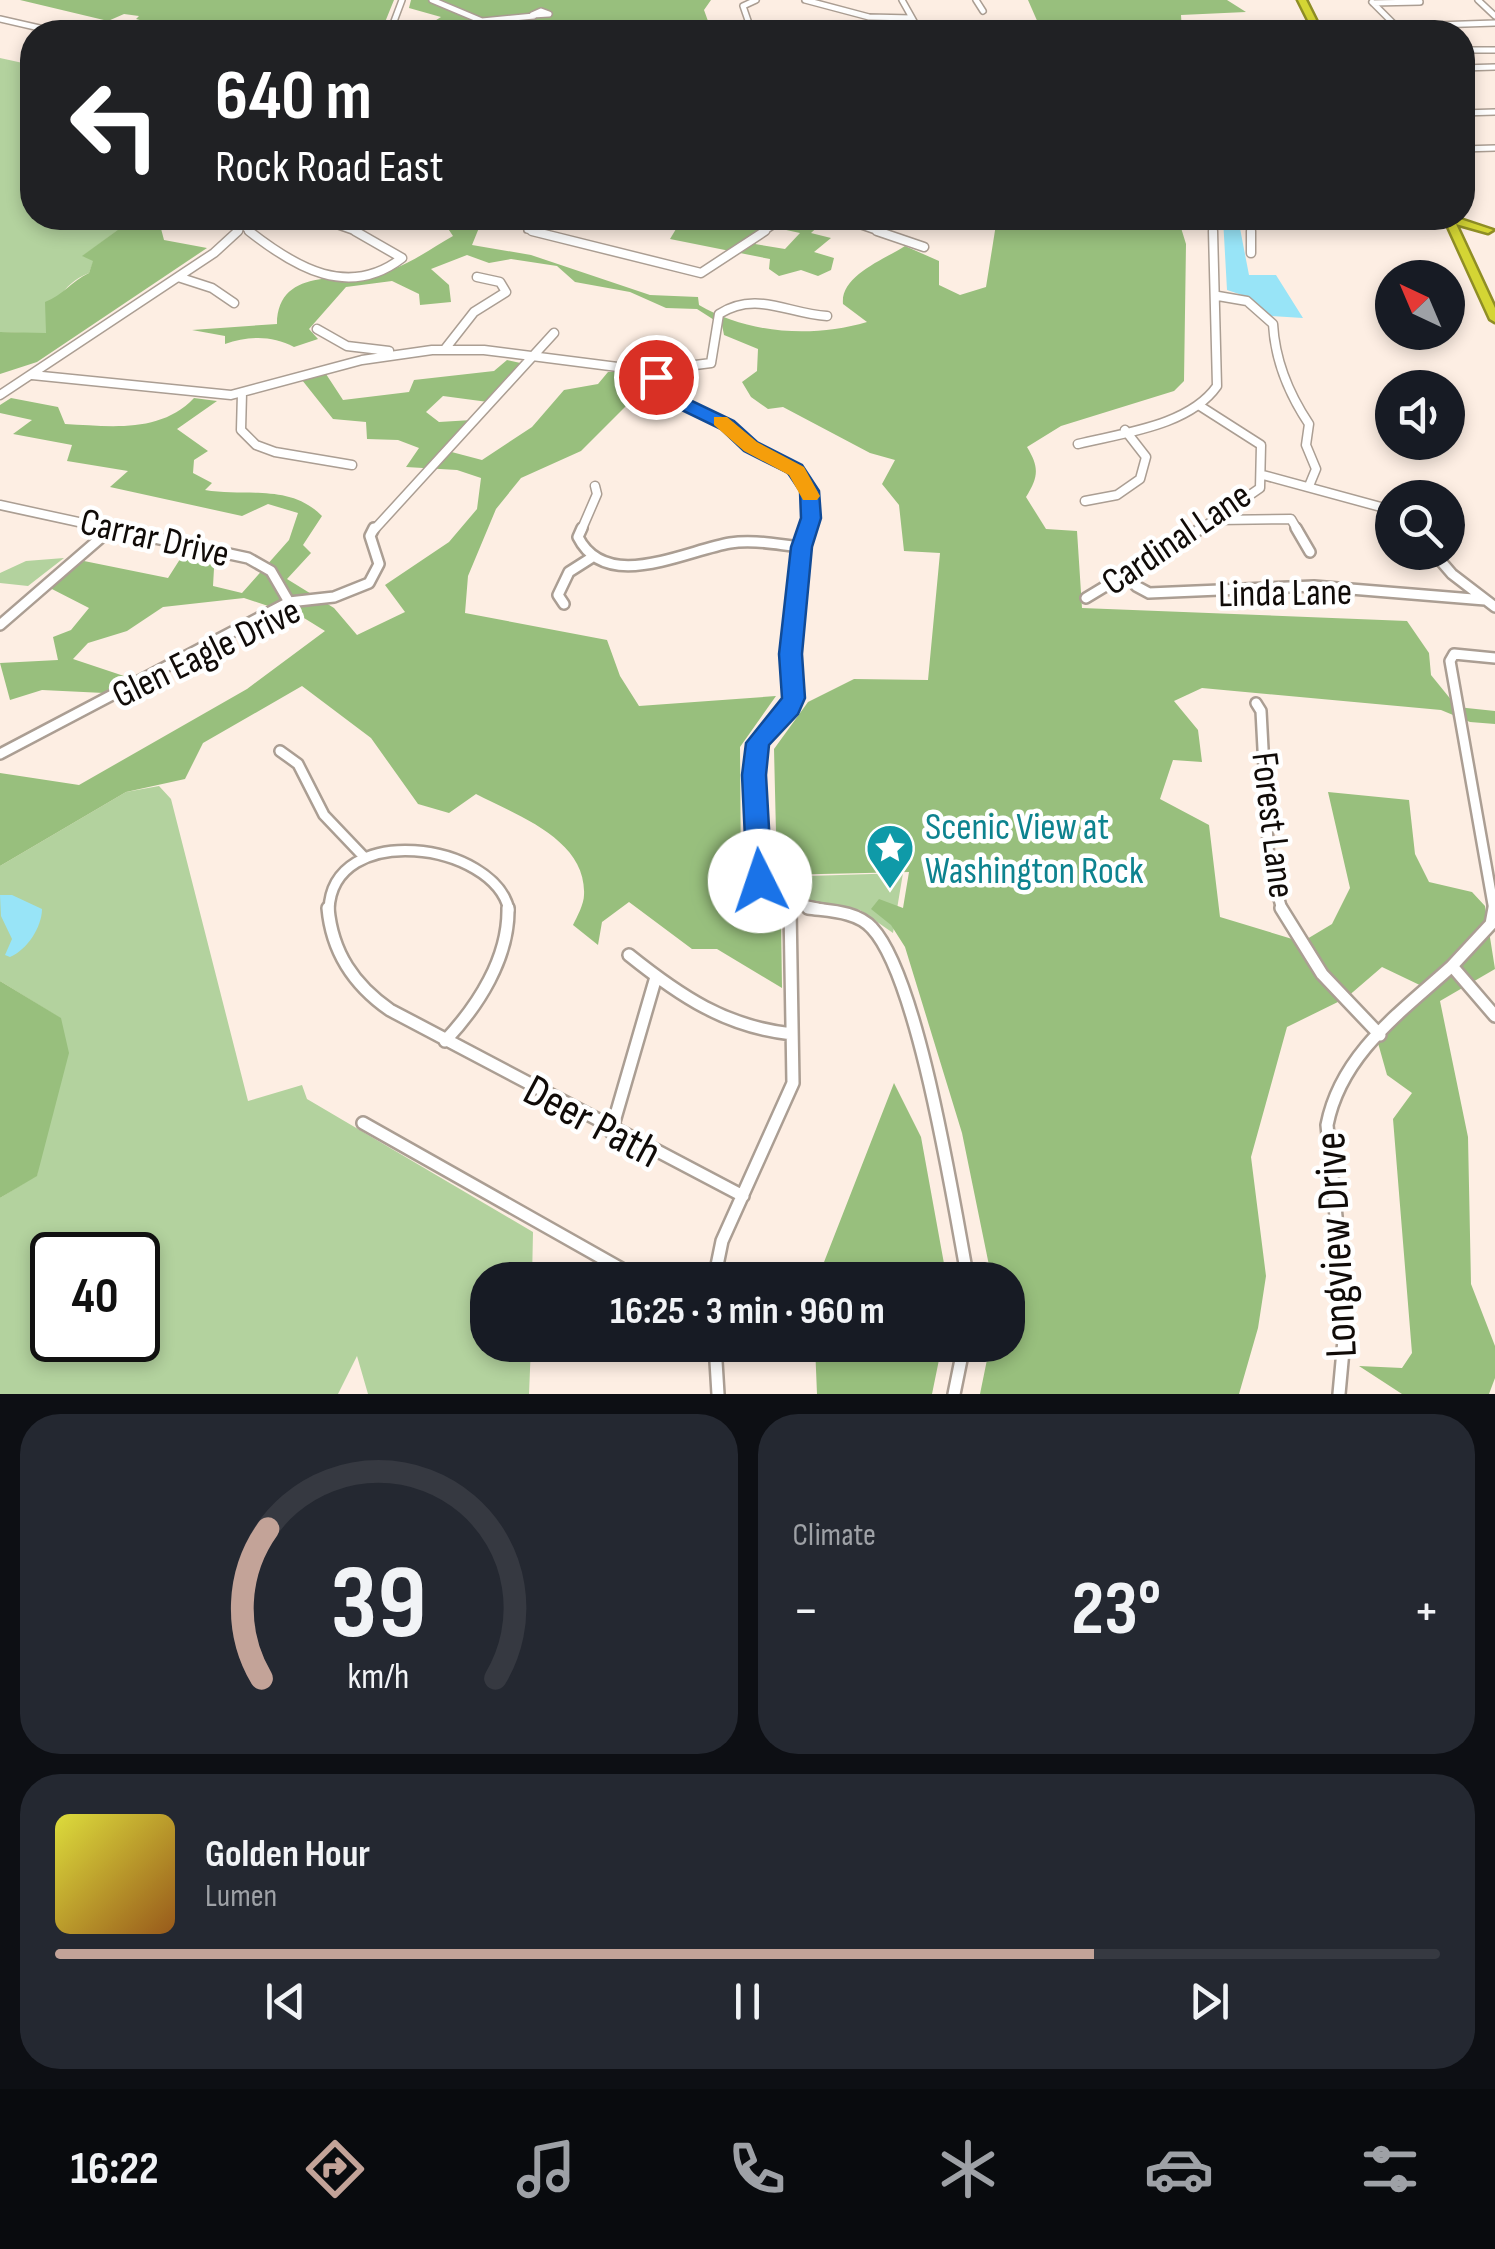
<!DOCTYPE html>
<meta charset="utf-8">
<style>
:root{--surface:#171b24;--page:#242831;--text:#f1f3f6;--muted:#9ea1a6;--line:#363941;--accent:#c3a398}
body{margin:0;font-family:"Sofia Sans Condensed",sans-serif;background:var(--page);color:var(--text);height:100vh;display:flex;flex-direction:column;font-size:38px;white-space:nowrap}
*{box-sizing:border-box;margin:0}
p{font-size:32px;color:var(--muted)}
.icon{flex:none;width:55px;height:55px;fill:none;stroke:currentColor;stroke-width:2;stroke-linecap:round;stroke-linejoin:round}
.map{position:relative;height:1394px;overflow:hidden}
.side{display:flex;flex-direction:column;gap:20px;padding:20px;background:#0d0f14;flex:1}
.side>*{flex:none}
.hud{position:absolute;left:20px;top:20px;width:1455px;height:210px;border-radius:40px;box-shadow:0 5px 15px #0003;background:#202124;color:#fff;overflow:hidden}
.needle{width:65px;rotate:316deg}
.fabs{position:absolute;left:1375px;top:260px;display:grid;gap:20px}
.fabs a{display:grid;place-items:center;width:90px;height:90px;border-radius:50%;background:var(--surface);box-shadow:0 5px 15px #0003;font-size:50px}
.speed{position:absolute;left:30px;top:1232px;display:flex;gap:20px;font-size:50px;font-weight:700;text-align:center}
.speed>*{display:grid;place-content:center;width:130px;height:130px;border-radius:50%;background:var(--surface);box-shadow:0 5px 15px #0003;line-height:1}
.speed .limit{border:5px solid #111;border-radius:15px;background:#fff;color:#111}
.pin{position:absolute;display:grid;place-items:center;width:85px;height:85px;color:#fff;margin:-42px;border:5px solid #fff;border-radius:50%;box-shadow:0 2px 10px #0007}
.me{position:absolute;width:110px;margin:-55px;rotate:356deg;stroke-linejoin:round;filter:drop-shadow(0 0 8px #0008)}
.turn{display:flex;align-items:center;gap:35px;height:210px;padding:0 30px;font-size:45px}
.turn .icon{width:130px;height:130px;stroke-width:2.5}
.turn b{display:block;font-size:70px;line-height:85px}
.big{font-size:75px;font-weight:700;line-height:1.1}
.side .tile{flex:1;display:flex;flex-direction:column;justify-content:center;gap:15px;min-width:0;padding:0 35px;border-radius:40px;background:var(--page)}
.side .dial{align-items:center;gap:0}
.dial svg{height:260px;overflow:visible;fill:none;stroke:var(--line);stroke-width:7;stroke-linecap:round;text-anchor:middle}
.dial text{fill:var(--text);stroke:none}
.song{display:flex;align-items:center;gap:30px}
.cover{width:120px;height:120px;border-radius:15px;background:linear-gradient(135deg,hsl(60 70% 55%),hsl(30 70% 35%))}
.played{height:10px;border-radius:5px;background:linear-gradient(90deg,var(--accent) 75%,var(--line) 75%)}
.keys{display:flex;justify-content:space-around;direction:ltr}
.heat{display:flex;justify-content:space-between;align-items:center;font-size:55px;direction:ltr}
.side .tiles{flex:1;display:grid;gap:20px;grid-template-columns:1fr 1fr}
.tile:last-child{grid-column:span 2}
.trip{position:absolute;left:470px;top:1262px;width:555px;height:100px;border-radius:40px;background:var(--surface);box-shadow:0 5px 15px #0003;font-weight:700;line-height:100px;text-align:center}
.dock{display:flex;height:160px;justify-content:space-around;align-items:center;background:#090b0e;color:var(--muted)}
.dock .icon{width:70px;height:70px}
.dock .current{color:var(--accent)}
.dock b{font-size:45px;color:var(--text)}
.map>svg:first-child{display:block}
</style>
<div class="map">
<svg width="1495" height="1394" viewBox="0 0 1495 1394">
<rect width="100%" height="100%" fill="#fdeee3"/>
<path fill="#b3d29e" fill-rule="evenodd" d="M 0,58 L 32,65 L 32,218 L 134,218 L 83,256 L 94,260 L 89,273 C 60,285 55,304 46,334 L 0,332 Z
M 64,558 L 28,586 L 0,583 L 0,573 L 26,561 Z
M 159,786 L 171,799 L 248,1101 L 302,1085 L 307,1099 L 533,1232 L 532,1280 L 488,1280 L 488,1345 L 531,1345 L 529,1394 L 368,1394 L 357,1356 L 338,1394 L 0,1394 L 0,1198 L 37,1175 L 60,1018 L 0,981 L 0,866 L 126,792 ZM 52,1255 L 138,1255 L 138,1340 L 52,1340 Z
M 903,873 L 893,933 L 860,910 L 792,899 L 779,919 L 737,920 L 742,878 Z"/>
<path fill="#98bf7d" d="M 20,0 L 394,0 L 381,32 L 183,32 L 136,19 L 139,16 L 124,14 L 108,21 Z
M 411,0 L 711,0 L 704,10 L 712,32 L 609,32 L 577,25 L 546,32 L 427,32 L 402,24 L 433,22 L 441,17 L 409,8 Z
M 1028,0 L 1227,0 L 1246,12 L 1181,15 L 1182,32 L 1042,32 Z
M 134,218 L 163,218 L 159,221 L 164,240 L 207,248 L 37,362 L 0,374 L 0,332 L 46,333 L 45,302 C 62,296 72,281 89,273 L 93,261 L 82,256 Z
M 441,218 L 483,218 L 472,245 L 531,255 L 650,295 L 698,297 L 699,305 C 749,334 812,338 867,322 L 843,304 C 840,276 883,260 905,246 L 939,261 L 939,285 L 960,295 L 986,287 L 997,218 L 1178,218 L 1186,244 L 1184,381 L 1174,391 L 1061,426 L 1027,447 C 1039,467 1039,476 1026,497 L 1046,529 L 1077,531 L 1082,608 L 1407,621 L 1429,653 L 1431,675 L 1457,707 L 1495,711 L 1495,724 L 1470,722 L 1441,710 L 1202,688 L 1174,701 L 1198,730 L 1202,762 L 1173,760 L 1160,799 L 1209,825 L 1220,917 L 1302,942 L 1332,924 L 1350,888 L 1328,792 L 1409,800 L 1415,854 L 1429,882 L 1472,892 L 1485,906 L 1495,969 L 1440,1001 L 1468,1137 L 1471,1284 L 1495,1346 L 1495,1378 L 1489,1394 L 1402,1394 L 1359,1366 L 1402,1368 L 1412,1353 L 1393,1119 L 1412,1093 L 1387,1075 L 1378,1043 L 1428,989 L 1382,967 L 1346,998 L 1287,1027 L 1251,1157 L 1266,1276 L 1258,1328 L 1239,1394 L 980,1394 L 990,1345 L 1008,1345 L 1008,1280 L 992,1280 L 962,1133 L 905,947 L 891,925 L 871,909 L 879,899 L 903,908 L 909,872 L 777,875 L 774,749 L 808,702 L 854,679 L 928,680 L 940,553 L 904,551 L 899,505 L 882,484 L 895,460 L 870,453 L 783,407 L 768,409 L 751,397 L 742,382 L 757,371 L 758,349 L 724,335 L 722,325 L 697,309 L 666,308 L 630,292 L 575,282 L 557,266 L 511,259 L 489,263 L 467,255 L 431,269 L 449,285 L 451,302 L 420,305 L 419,294 L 392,281 L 346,287 L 309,329 L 318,339 L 294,347 C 272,335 248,336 225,344 L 225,336 L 192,330 L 277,324 C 278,263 349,284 390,270 C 412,263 433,247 453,236 Z
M 601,218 L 738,218 L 771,230 L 755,244 L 785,249 L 800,233 L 777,228 L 791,218 L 827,218 L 811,233 L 831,238 L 814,252 L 834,258 L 831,270 L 818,276 L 801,270 L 779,276 L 769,269 L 770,259 L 670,239 L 676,229 C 651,218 628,224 601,218 Z
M 507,360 L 525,364 L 488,402 L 443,396 L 426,412 L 439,422 L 472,420 L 444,450 L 482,460 L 532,427 L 564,390 L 598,384 L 608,372 L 641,372 L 651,381 L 581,451 L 521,478 L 496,509 L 468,576 L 465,613 L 607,640 L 620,676 L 639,706 L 776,696 L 740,747 L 741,878 L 736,920 L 781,920 L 782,988 L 717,949 L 692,949 L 629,902 L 602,922 L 598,945 L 573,925 C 577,917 584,904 584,895 C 587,839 516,815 476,794 L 449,813 L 418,804 L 371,738 L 302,686 L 203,743 L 185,779 L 126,792 L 0,866 L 0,773 L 79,785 L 247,689 L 325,631 L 304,618 L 244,598 L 163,607 L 127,631 L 88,643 L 73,659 L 124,676 L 104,693 L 42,690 L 10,700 L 0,663 L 58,660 L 53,637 L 71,630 L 89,608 L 48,587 L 84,561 L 168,578 L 189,545 L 215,551 L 213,586 L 242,593 L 289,540 L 298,513 L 268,504 L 242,516 L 110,487 L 128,471 L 67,461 L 72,445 L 13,434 L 32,420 L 0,413 L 0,405 L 11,398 L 58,407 L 65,424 C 109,426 160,434 194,398 L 217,401 L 177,429 L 208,451 L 194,460 L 193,473 L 212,483 L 205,490 C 246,497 290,483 322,516 L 303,545 L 311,553 L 287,579 L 334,608 L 357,635 L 405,612 L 385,585 L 449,542 L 477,509 L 481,478 L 457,470 L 406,467 L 419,448 L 398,440 L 367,439 L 366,422 L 333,419 L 302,380 L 326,374 L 343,400 L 409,392 L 414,380 L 494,371 Z
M 0,981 L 61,1018 L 69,1053 L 37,1176 L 0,1198 Z
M 894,1083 L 921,1137 L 947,1280 L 817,1280 Z
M 815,1345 L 942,1345 L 932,1394 L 817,1394 Z"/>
<path fill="#98e4f7" d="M 1223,218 L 1238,218 L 1249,275 L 1276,275 L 1303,318 L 1271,316 L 1251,298 L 1227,290 Z
M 0,895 L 12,895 L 42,909 C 42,927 27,950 10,957 L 5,955 L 12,939 L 1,916 Z"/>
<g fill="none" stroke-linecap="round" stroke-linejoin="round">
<g stroke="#ab9e93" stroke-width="8">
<path id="minor-far3" d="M 432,0 L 482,21 L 534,16
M 805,0 L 869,17 L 912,18
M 902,0 L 920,32
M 976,0 L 983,11
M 1478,0 L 1495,16
M 1372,2 L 1396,26
M 1373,3 L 1420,2
M 541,11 L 549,14 L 532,15 Z
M 0,19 L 57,32
M 1316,29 L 1495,23
M 390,32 L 402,0
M 752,32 L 743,6 L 756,0
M 1258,32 L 1311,29
M 1462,50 L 1495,50
M 1462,68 L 1495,67
M 1462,113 L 1495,112
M 1462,149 L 1495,148
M 315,218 L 361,234
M 838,218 L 884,234
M 1210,218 L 1214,234
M 1251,218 L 1251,234
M 866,226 L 885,218
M 245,228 L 252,234
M 527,230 L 542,234
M 235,234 L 252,218
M 761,234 L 785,218"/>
</g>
<g stroke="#ab9e93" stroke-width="11">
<path id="minor-far2" d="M 249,231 C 296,268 349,299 402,258 L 355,231
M 532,231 L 701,273 L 765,231
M 877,231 L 924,247
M 1251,231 L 1251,253
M 178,277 L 212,288 L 234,303
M 1218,296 L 1247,301 L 1273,324 C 1275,360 1289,394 1309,424 L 1306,445 L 1316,469 L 1309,486
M 317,329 L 347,346 L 389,351
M 445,349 L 474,312 L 506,292 L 500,282 L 477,277
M 649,371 C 672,404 693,404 725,424 C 736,431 744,443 755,449 C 791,470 823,480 807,531
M 32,375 L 231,395 L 362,360 L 432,350 L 484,350 L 649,371 L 711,363 L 719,314 C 756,290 788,314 827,316
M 242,393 L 241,430 L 256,445 L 275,452 L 352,465
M 0,395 L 214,253 L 238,231
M 1078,444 C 1122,433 1189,426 1217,386 L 1213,231
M 1263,475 L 1392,510
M 1085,501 L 1117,495 L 1140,479 L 1146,457 L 1125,430
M 0,505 L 120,531
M 1217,520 L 1291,519 L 1298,531
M 109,531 L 112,528
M 373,531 L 554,333
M 581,531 L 597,494 L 595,486
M 1198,531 L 1260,488 L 1261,445 L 1200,406"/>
</g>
<g stroke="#ab9e93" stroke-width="14">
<path id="minor-far1" d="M 108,528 L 248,558 L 271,571 L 289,602
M 582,528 L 578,537 C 606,593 684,551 730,543 C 754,539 779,545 802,547
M 808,528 L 790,654 L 794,698 L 790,709 L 763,733 L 756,757 L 758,878 L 779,900 L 826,910
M 1296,528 L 1310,552
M 1433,552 L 1452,574 L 1495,607
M 1133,569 L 1136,586 L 1149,593 L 1314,586 L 1485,600
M 1086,598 L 1202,528
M 564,604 L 558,595 L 569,572 L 591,558
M 0,625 L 112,528
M 1256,703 L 1261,711 L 1269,862 L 1282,910
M 280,751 L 298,764 L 324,815 L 364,857
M 0,754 L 289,602 L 334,597 L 369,583 L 379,564 L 370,536 L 374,528
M 790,904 L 790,910
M 329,910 C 332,820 494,842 509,910
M 1494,910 L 1450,661 L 1454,654 L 1495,658"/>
</g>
<g stroke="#ab9e93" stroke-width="16">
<path id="minor" d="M 328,908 C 332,953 354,985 390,1010 L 743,1196
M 808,908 C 829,911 857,911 872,928 C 919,978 954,1206 968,1280
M 1281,908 L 1322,974 L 1380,1035
M 1494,908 L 1491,924 L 1452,966 L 1495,1016
M 629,955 C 680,996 726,1027 792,1034
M 445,1041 C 478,1006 509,958 508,908
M 363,1123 L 641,1280
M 611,1132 L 656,977
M 714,1280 L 722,1241 L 793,1083 L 790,908
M 715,1345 L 718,1394
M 954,1394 L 964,1345
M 1339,1394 L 1346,1318 L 1327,1125 C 1341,1054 1401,1012 1452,966"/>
</g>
<g stroke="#8f8e25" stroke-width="5">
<path id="highway" d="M 1298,0 L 1306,0 L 1322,32 L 1314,32 Z
M 1462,147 L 1466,146 L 1470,149 L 1462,153 Z
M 1462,191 L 1469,192 L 1471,194 L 1462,197 Z
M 1444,218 L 1457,218 L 1493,230 L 1488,233 L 1456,224 L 1495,308 L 1495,322 L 1490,319 Z"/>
</g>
<use href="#minor-far3" stroke="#fff" stroke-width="5"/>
<use href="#minor-far2" stroke="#fff" stroke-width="8"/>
<use href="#minor-far1" stroke="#fff" stroke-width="9"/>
<use href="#minor" stroke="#fff" stroke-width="11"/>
<use href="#highway" fill="#d4d534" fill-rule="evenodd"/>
</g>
<path fill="#1a73e8" stroke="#114b97" stroke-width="2.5" d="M 656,372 L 663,373 L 673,392 L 734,421 L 757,442 L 802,465 L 819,491 L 821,518 L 812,547 L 802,654 L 805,698 L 798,714 L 769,745 L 766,775 L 772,881 L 760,890 L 747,881 L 742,775 L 746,743 L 782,698 L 779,654 L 791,547 L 801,518 L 800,491 L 788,473 L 744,451 L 721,429 L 659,399 L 647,377 Z"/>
<path fill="#f59e0b" d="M 714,417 L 727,417 L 757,442 L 804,467 L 820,496 L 817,500 L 803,500 L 789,475 L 744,451 L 714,425 Z"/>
<defs>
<g id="sight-pin" transform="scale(2.5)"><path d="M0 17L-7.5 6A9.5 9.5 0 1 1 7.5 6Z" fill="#0f9aa8" stroke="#fff"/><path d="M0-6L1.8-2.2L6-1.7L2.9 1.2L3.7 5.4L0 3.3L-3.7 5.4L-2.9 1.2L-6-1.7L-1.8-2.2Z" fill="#fff"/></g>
</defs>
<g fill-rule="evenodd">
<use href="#sight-pin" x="890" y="848"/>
</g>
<g text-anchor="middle" stroke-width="9" stroke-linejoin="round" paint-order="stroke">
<g font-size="38" fill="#100b08" stroke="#fff">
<text transform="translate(155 537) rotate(13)" y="13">Carrar Drive</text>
<text transform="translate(1176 538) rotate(-34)" y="13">Cardinal Lane</text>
<text transform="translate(1285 592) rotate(-1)" y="13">Linda Lane</text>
<text transform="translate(206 652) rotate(-26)" y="13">Glen Eagle Drive</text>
<text transform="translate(1274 825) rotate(83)" y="13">Forest Lane</text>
</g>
<g font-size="38" fill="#0d838f" stroke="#fff" text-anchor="start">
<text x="925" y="839">Scenic View at<tspan x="925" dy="44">Washington Rock</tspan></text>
</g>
<g font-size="45" fill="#100b08" stroke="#fff">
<text transform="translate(593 1120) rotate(28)" y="16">Deer Path</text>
<text transform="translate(1334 1245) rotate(-93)" y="16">Longview Drive</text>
</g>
</g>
</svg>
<div class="fabs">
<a><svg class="needle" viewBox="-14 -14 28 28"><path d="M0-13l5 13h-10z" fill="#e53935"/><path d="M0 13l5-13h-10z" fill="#9ea1a6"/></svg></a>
<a><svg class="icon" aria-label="sound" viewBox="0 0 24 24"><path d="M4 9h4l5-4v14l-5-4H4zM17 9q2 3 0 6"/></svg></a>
<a><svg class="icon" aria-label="search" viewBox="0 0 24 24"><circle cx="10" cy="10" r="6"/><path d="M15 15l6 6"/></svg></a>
</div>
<div class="speed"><div class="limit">40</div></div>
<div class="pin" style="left:656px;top:377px;background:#d93025"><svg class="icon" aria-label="arrive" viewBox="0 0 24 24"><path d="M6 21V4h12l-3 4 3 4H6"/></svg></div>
<svg class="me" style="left:760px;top:881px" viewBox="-20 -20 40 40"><circle r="19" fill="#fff"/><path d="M0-13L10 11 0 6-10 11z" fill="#1a73e8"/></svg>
<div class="trip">16:25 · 3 min · 960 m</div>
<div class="hud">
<div class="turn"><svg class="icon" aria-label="left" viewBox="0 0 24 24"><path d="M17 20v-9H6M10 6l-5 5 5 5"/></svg><div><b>640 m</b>Rock Road East</div></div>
</div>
</div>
<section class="side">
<div class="tiles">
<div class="tile dial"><svg viewBox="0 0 100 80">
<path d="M14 69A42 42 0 1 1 86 69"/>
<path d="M14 69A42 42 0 0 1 16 23" stroke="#c3a398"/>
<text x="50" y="56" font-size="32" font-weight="700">39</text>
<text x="50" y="72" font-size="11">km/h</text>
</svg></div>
<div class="tile"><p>Climate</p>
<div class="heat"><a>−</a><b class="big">23°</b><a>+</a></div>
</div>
<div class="tile">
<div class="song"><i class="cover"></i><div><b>Golden Hour</b><p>Lumen</p></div></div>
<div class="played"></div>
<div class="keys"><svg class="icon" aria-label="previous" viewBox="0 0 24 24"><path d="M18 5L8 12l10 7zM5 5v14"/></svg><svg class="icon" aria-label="pause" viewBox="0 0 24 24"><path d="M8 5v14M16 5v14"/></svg><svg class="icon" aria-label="next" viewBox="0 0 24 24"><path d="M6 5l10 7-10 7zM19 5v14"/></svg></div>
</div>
</div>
</section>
<nav class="dock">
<b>16:22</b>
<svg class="icon current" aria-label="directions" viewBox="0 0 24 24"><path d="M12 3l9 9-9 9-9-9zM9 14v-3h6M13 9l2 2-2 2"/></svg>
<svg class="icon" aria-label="music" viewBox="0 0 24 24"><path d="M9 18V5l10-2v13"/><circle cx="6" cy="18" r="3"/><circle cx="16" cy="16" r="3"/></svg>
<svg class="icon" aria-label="phone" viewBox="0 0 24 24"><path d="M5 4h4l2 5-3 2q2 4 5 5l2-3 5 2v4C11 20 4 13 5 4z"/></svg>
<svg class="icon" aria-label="climate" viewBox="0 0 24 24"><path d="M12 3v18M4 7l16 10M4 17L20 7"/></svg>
<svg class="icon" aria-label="car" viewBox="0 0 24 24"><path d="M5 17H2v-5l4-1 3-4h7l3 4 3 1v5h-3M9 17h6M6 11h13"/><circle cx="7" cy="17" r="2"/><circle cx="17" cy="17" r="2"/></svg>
<svg class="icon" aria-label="filters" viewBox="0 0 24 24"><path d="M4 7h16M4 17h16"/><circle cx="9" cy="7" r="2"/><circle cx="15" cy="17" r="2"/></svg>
</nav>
